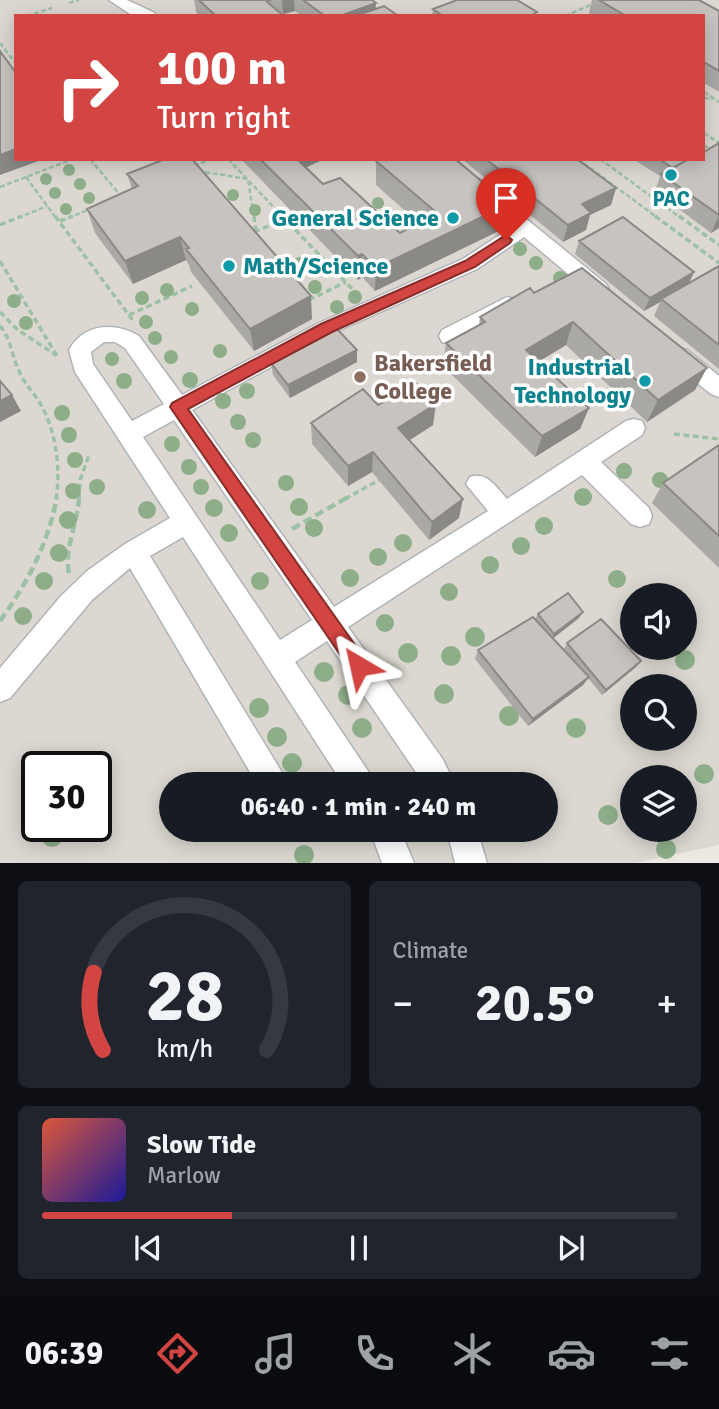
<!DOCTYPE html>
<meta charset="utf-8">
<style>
:root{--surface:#171b24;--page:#20242c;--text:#f1f3f6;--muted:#9ea1a6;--line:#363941;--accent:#d34542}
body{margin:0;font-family:Signika,sans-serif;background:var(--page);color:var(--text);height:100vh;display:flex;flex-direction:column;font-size:26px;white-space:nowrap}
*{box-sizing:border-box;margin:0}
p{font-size:23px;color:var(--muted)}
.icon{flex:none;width:38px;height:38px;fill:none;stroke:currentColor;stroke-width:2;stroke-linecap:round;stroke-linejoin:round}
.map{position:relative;height:863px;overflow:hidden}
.drawer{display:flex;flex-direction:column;gap:18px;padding:18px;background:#0d0f14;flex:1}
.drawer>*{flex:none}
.banner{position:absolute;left:14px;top:14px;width:691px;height:147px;border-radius:0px;box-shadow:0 4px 18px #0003;background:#d34542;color:#fff;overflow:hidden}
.buttons{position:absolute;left:620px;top:583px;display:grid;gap:14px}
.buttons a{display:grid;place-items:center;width:77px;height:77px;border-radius:50%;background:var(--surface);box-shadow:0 4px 18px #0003;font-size:35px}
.speed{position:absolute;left:21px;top:751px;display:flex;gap:14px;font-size:35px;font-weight:700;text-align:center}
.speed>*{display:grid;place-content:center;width:91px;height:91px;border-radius:50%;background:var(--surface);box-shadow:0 4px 18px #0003;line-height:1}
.speed .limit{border:4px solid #111;border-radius:10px;background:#fff;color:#111}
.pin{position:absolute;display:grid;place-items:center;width:60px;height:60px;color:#fff;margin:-72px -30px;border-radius:50% 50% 50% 0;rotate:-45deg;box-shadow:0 0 7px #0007}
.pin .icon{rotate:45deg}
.me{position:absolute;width:77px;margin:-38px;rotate:324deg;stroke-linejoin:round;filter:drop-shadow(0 0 5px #0008)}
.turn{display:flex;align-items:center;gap:24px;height:147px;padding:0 28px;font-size:32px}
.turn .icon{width:91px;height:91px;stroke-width:2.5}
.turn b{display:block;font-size:49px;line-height:60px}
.big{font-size:52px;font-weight:700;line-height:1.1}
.drawer .tile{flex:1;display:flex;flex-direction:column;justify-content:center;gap:10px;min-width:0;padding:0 24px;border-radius:10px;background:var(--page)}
.drawer .dial{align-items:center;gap:0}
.dial svg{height:182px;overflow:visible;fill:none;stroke:var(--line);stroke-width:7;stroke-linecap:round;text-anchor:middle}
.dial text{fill:var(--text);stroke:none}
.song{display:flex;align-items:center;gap:21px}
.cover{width:84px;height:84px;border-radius:10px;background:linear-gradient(135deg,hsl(10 70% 55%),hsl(240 70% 35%))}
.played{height:7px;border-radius:4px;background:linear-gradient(90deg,var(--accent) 30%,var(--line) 30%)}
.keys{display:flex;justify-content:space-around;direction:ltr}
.heat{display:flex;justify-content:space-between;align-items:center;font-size:38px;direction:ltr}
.drawer .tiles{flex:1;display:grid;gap:18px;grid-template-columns:1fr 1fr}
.tile:last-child{grid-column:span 2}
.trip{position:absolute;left:159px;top:772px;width:399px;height:70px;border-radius:35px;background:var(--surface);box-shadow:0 4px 18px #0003;font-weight:700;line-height:70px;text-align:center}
.dock{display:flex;height:112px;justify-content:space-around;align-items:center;background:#090b0e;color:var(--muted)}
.dock .icon{width:49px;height:49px}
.dock .current{color:var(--accent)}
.dock b{font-size:32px;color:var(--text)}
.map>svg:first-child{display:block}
</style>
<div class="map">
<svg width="719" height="863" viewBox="0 0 719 863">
<rect width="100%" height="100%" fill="#ece9e3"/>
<path fill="#dcd8d1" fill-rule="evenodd" d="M 0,0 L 719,0 L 719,845 L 635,863 L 0,863 ZM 16,16 L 704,16 L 704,159 L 16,159 ZM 632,595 L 684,595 L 684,648 L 632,648 ZM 632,686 L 684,686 L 684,738 L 632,738 ZM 37,766 L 96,766 L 96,826 L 37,826 ZM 632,777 L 684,777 L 684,830 L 632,830 ZM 172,784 L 546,784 L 546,830 L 172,830 Z"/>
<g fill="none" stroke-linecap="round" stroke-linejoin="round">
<g stroke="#b0b3b7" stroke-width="3">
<path id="minor" d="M 109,0 L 127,0 L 155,13 L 153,16 L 133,16 Z
M 433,159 L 453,159 L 606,284 L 609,289 L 606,294 L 599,296 L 592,294 L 524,237 L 477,269 L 333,333 L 192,410 L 334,607 L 488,511 L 466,484 L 470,477 C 487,471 496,487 507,499 L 626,421 L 634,419 L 642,421 L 645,428 L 642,435 L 601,462 L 649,508 L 652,516 L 649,524 L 640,527 L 631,524 L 582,475 L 348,627 L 442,758 L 455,784 L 424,784 L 327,641 L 295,662 L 370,774 L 375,784 L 343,784 L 183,537 L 150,556 L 289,784 L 257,784 L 130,568 L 92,600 L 10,698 L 0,702 L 0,668 L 61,596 L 87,571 L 125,544 L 170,518 L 75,372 L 69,350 C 84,323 115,322 139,336 L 182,395 L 319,323 L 463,259 L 512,227 ZM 104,342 L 115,342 L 125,348 L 164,404 L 132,421 L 93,364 L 91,352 ZM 174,420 L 312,620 L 280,640 L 143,437 Z
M 507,297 L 514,299 L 517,304 L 514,309 L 456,342 L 449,344 L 442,342 L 439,336 L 442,330 Z
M 679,348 L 687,350 L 719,376 L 719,397 L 711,394 L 671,362 L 668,356 L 671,350 Z
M 370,830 L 400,830 L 414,863 L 382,863 Z
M 447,830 L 477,830 L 487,863 L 455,863 Z"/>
</g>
<path stroke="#9cc1a5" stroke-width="2.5" stroke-dasharray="5 2.5" stroke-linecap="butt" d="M 69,3 L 79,0
M 27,16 L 52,8
M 565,16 L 602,0
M 0,43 L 16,64
M 704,92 L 719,102
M 704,98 L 712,99
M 704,133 L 719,143
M 704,145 L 719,156
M 90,159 L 121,196
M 228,159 L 284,218
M 578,159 L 658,218
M 600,159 L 681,218
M 194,166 L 211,159
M 198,171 L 248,179 L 254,218
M 26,177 L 56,218
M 0,187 L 73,159
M 18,218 L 47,206
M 68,218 L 90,209"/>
<path stroke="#9cc1a5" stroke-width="3.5" stroke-dasharray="6 3.5" stroke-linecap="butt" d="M 55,216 L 134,322
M 254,216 L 256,232
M 282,216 L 359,296
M 655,216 L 719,263
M 679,216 L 719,245
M 60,221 L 73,216
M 0,225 L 22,216
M 254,232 L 286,219
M 0,261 L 57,356
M 309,300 L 346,282
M 0,312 L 18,330 L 56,355
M 129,315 L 192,286
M 0,326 C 11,339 12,356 19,371 C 24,383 33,392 40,403 C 56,430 61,469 56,499
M 674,434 L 719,439
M 79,499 L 80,480 L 89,455
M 345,499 L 379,480"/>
<path stroke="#9cc1a5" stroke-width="4.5" stroke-dasharray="9 4.5" stroke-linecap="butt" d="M 292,529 L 348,497
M 69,573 C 64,548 78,523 79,497
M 0,621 C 28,582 48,544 57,497"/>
<use href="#minor" fill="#fff" fill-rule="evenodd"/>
</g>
<g fill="#8dae89">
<circle cx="69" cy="170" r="6"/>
<circle cx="46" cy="179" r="6"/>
<circle cx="80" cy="184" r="6"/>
<circle cx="55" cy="193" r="6"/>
<circle cx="233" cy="195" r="6"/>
<circle cx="89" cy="198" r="6"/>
<circle cx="378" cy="203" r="6"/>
<circle cx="66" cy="209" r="6"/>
<circle cx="255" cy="210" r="6"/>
<circle cx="520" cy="249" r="7"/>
<circle cx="536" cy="263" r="7"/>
<circle cx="300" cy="264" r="7"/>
<circle cx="560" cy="278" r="7"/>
<circle cx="315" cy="287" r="7"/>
<circle cx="167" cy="290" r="7"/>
<circle cx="355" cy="297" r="7"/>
<circle cx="142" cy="298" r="7"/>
<circle cx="14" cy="301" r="7"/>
<circle cx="337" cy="307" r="7"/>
<circle cx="192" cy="309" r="7"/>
<circle cx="146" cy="322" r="7"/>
<circle cx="26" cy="323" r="7"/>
<circle cx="155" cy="338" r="7"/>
<circle cx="220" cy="351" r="7"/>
<circle cx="171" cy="357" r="7"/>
<circle cx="112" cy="359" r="7"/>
<circle cx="573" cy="368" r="8"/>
<circle cx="190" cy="380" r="8"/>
<circle cx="124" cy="381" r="8"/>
<circle cx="247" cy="391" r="8"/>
<circle cx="223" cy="401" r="8"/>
<circle cx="62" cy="413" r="8"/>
<circle cx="238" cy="422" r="8"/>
<circle cx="69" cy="435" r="8"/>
<circle cx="253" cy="440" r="8"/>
<circle cx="172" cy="444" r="8"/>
<circle cx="75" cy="460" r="8"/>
<circle cx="189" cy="467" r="8"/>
<circle cx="624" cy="471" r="8"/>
<circle cx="660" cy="480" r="8"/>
<circle cx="286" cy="483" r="8"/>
<circle cx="97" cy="487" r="8"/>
<circle cx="201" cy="487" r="8"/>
<circle cx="73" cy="491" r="8"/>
<circle cx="583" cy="497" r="9"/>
<circle cx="299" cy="507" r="9"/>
<circle cx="214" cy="508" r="9"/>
<circle cx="147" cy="510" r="9"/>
<circle cx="68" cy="520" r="9"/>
<circle cx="544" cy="526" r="9"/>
<circle cx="314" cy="528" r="9"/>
<circle cx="229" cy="533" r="9"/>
<circle cx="403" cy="543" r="9"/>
<circle cx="521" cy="546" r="9"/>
<circle cx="59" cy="553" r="9"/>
<circle cx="378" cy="557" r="9"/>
<circle cx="490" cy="565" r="9"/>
<circle cx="350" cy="578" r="9"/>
<circle cx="617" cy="579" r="9"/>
<circle cx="44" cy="581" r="9"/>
<circle cx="260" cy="581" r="9"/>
<circle cx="449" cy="592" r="9"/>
<circle cx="23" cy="616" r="9"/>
<circle cx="385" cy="623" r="9"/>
<circle cx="475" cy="637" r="10"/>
<circle cx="408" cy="653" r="10"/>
<circle cx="451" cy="656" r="10"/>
<circle cx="685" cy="660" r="10"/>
<circle cx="324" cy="672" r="10"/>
<circle cx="444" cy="694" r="10"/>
<circle cx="348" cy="695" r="10"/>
<circle cx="259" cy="708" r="10"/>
<circle cx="509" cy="716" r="10"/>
<circle cx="362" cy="728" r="10"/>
<circle cx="576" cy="728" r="10"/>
<circle cx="277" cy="737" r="10"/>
<circle cx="292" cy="763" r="10"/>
<circle cx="704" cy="774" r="10"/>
<circle cx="608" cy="815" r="10"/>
<circle cx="52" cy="837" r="10"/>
<circle cx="666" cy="849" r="10"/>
<circle cx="304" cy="855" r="10"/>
</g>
<path fill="#aba9a5" d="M 194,0 L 372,0 L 376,9 L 397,15 L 397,16 L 302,16 L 295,11 L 283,14 L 272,5 L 272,6 L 284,16 L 200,16 L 196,12 Z
M 592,0 L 699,0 L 719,11 L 719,92 L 704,83 L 704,16 L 593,16 L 589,13 Z
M 433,9 L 536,15 L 537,16 L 432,16 Z
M 719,143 L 719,228 L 711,233 L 655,191 L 660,176 L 633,159 L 704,159 Z
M 241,159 L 324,159 L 305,168 L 323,184 L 400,233 L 419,223 L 376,185 L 376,161 L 505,228 L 375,291 L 362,277 L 358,280 Z
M 462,159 L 577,159 L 616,188 L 611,205 L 590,215 L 586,230 L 563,242 Z
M 127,174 L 312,319 L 254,351 L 191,272 L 189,265 L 186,260 L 133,284 L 95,233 L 87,209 L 132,189 Z
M 579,241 L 694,272 L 689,283 L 719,266 L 719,369 L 654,316 L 660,302 L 644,311 L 575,254 Z
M 534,293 L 695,390 L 647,422 L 566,345 L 538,362 L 589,408 L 580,429 L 535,457 L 443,366 L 446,343 L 479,325 L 480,317 Z
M 357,362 L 290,398 L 273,375 L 271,363 Z
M 378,405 L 433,425 L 410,440 L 459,518 L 429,540 L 372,472 L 348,486 L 312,444 L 311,423 Z
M 719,445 L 719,568 L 652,503 L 663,483 Z
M 538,614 L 579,618 L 553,638 L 564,649 L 567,643 L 636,667 L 602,695 L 588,678 L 583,685 L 528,726 L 475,659 L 478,650 L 535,619 Z"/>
<path fill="#8b8986" d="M 282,0 L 294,0 L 295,11 L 283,14 Z
M 376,3 L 375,16 L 340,16 Z
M 16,149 L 16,159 L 44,159 L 0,175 L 0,155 Z
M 288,159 L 324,159 L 290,175 Z
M 616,188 L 611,205 L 590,215 L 586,230 L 563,242 L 568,225 L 582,204 Z
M 509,204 L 505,228 L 375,291 L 376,268 Z
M 719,215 L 719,228 L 711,233 Z
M 180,237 L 186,260 L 133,284 L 125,261 Z
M 362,254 L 362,277 L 358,280 L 358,256 Z
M 694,272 L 688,285 L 661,299 L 660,302 L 644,311 L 650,298 Z
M 311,296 L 312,319 L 254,351 L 250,329 Z
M 573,322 L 566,345 L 520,373 L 526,350 Z
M 357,350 L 357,362 L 290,398 L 288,385 Z
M 707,368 L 695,390 L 647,422 L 658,400 Z
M 12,395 L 21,411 L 0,422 L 0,401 Z
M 436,404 L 433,425 L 396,449 L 398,428 Z
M 589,408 L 580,429 L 535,457 L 542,436 Z
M 373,452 L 372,472 L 348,486 L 348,466 Z
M 463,499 L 459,518 L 429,540 L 432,522 Z
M 583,612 L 579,618 L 551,640 L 554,634 Z
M 641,661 L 636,667 L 602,695 L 606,690 Z
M 589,677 L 583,685 L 528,726 L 533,719 Z"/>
<path fill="#c7c4c0" stroke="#8b8986" stroke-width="2" d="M 199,0 L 271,0 L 267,2 L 284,16 L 216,16 Z
M 303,0 L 372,0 L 376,3 L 340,16 L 325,16 Z
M 457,0 L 517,0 L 537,12 L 534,14 L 537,16 L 443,16 L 433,9 Z
M 599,0 L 699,0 L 719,11 L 719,71 L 704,62 L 704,16 L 626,16 Z
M 384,6 L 397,15 L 395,16 L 355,16 Z
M 0,51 L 16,73 L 16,149 L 0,155 Z
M 719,143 L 719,215 L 661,174 L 689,159 L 704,159 L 704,152 Z
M 165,159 L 192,159 L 311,296 L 250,329 L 186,249 L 189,248 L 180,237 L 125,261 L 87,209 L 138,186 L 127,174 Z
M 260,159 L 297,159 L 323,184 L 340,178 L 400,233 L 437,213 L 376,161 L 380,159 L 455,159 L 509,204 L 376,268 L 362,254 L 358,256 Z
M 486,159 L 577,159 L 616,188 L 582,204 L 591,213 L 568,225 Z
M 659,159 L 689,159 L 673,168 Z
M 623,217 L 694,272 L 650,298 L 579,241 Z
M 719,266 L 719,345 L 661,299 Z
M 582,268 L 707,368 L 658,400 L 573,322 L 526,350 L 589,408 L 542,436 L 446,343 L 485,322 L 480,317 L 530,288 L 534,293 Z
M 337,329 L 357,350 L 288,385 L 271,363 Z
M 0,381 L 12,395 L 0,401 Z
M 416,383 L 436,404 L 398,428 L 463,499 L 432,522 L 373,452 L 348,466 L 311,423 L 363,389 L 378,405 Z
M 719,445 L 719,536 L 663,483 Z
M 568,593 L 583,612 L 554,634 L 538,614 Z
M 533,617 L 589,677 L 533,719 L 478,650 Z
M 601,619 L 641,661 L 606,690 L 567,643 Z"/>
<path fill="#d34542" stroke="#892d2b" stroke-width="2" d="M 506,235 L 512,240 L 510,243 L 475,267 L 332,332 L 188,409 L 365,659 L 368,666 L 365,672 L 359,675 L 352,672 L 170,407 L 172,403 L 321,324 L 465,261 Z"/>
<g fill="#0f9aa8" stroke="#fff" stroke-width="2.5">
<circle cx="671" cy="175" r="7"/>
<circle cx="453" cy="218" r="7"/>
<circle cx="229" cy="266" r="7"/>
<circle cx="645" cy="381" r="7"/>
</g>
<circle fill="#8d6e63" stroke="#fff" stroke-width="2.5" cx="360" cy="377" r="7"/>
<g text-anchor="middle" stroke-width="7" stroke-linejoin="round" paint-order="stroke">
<g font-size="21" font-weight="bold" fill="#0d838f" stroke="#fff">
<text x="671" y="206">PAC</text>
</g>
<g font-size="24" font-weight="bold" fill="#0d838f" stroke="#fff" text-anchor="end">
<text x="439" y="226">General Science</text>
<text x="243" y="274" text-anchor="start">Math/Science</text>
<text x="631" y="375">Industrial<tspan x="631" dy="28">Technology</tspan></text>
</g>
<g font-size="24" font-weight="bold" fill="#785e54" stroke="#fff" text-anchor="start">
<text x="374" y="371">Bakersfield<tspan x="374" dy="28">College</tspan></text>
</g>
</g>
</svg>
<div class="buttons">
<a><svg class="icon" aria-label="sound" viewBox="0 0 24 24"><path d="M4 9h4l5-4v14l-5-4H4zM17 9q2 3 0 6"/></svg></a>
<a><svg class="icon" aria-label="search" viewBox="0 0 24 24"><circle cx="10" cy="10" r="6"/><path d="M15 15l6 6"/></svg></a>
<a><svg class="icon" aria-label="layers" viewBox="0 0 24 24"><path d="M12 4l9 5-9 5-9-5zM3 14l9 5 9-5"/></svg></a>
</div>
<div class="speed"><div class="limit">30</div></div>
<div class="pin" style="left:506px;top:240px;background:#d93025"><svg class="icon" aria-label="arrive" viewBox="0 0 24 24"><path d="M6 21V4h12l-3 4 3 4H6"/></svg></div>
<svg class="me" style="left:359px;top:666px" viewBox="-20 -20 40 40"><path d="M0-17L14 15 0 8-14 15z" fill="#d34542" stroke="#fff" stroke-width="4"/></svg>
<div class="trip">06:40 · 1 min · 240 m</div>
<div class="banner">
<div class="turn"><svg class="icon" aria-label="right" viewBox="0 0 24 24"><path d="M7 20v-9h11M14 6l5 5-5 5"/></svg><div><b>100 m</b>Turn right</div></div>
</div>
</div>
<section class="drawer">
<div class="tiles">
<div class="tile dial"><svg viewBox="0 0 100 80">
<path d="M14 69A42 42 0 1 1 86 69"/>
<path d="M14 69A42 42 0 0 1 10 35" stroke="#d34542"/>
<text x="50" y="56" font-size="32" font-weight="700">28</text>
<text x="50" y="72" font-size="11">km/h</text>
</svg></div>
<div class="tile"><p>Climate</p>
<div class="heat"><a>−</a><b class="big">20.5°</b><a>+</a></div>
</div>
<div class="tile">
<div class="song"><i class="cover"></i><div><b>Slow Tide</b><p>Marlow</p></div></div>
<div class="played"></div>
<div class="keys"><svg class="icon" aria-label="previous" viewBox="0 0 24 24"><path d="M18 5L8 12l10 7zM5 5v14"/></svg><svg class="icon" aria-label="pause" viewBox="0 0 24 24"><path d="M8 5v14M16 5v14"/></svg><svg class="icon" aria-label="next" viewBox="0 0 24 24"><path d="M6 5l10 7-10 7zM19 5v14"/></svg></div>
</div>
</div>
</section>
<nav class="dock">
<b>06:39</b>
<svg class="icon current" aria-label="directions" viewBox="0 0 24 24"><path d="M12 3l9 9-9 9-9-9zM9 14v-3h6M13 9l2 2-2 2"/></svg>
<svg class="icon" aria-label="music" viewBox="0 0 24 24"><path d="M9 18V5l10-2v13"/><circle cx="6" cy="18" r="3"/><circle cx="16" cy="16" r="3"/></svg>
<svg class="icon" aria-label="phone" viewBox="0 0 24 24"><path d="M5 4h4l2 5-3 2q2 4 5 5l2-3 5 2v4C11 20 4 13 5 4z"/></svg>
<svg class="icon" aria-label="climate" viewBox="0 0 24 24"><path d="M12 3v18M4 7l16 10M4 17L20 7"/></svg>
<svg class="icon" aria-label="car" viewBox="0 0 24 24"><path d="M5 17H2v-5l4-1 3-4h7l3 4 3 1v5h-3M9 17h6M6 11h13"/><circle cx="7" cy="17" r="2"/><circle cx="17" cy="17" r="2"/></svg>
<svg class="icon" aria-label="filters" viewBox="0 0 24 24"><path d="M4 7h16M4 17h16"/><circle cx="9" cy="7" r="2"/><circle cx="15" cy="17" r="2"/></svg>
</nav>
